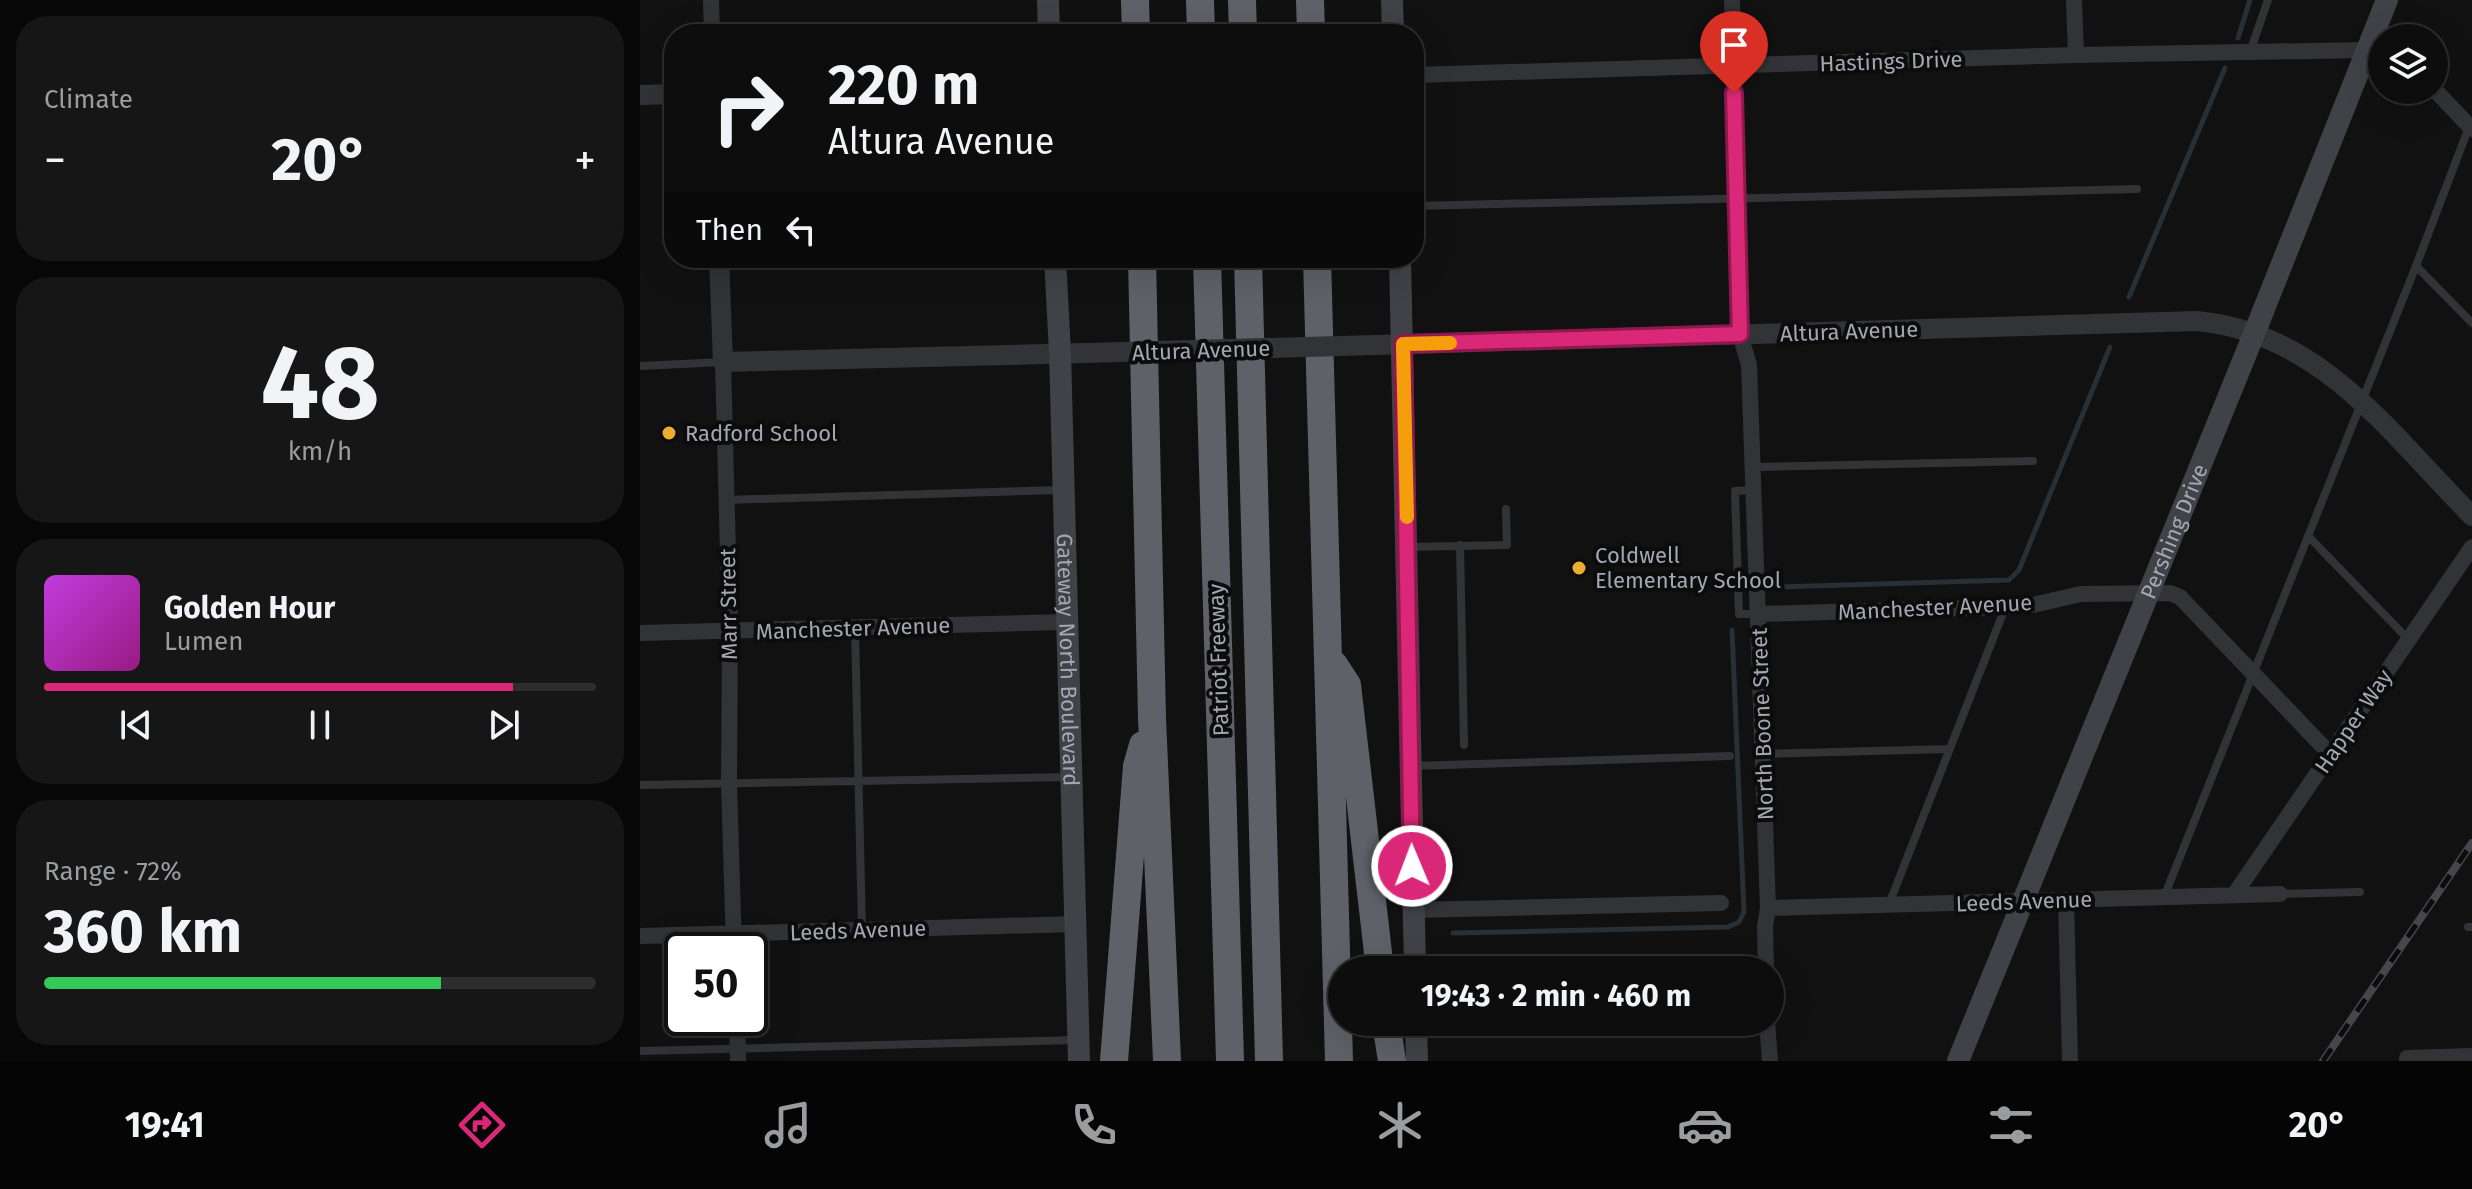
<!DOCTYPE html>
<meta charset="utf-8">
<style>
:root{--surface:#0d0d0e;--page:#161617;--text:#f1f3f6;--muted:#9a9c9e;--line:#2d2d2e;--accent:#db2777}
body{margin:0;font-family:"Fira Sans",sans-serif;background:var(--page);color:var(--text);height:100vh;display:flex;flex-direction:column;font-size:30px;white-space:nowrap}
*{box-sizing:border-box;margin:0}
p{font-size:26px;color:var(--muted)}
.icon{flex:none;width:44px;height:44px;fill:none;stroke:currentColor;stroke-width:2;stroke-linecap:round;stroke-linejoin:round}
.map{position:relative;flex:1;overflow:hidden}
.sheet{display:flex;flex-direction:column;gap:16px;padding:16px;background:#070708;width:640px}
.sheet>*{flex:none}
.banner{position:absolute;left:24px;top:24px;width:760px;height:244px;border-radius:32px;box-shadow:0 8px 32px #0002,0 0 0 2px var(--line);background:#0d0d0e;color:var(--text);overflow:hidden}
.controls{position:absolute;left:1728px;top:24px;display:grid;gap:16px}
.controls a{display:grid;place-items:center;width:80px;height:80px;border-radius:50%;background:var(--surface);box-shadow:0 8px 32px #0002,0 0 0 2px var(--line);font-size:40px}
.speed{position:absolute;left:24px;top:932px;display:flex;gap:16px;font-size:40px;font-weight:700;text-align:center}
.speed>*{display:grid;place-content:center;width:104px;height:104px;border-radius:50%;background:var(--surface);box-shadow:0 8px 32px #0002,0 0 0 2px var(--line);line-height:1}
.speed .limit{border:4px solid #111;border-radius:12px;background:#fff;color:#111}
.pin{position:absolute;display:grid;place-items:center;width:68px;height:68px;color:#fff;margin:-82px -34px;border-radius:50% 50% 50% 0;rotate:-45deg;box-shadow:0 0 8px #0007}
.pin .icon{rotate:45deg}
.me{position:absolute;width:88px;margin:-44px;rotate:359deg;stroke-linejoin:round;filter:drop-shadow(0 0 6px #0008)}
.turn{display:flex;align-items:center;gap:28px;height:168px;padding:0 32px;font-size:36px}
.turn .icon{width:104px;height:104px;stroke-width:2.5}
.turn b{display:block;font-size:56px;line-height:68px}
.then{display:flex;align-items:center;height:76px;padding:0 32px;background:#0003;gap:16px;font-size:30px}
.big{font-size:60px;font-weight:700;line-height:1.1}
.sheet .tile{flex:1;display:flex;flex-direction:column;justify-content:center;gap:12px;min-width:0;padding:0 28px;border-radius:32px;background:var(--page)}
.sheet .dial{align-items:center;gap:0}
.dial b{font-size:104px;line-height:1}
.song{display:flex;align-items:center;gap:24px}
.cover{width:96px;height:96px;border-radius:12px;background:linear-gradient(135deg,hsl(290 70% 55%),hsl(310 70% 35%))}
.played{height:8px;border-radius:4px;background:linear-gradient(90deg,var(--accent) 85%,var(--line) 85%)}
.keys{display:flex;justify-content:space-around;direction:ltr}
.heat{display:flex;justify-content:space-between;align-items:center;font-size:44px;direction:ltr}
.charge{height:12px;border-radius:6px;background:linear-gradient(90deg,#34c759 72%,var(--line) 0)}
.trip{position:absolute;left:688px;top:956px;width:456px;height:80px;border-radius:40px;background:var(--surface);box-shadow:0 8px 32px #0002,0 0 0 2px var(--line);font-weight:700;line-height:80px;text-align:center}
.menu{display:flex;height:128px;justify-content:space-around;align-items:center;background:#050506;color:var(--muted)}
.menu .icon{width:56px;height:56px}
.menu .active{color:var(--accent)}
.menu b{font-size:36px;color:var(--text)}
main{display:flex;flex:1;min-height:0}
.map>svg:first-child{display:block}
</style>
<main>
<section class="sheet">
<div class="tile"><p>Climate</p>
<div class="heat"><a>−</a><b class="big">20°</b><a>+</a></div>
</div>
<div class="tile dial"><b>48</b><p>km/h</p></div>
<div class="tile">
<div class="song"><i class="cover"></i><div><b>Golden Hour</b><p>Lumen</p></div></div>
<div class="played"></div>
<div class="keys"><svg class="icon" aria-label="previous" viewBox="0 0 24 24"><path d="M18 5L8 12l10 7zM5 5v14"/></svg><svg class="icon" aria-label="pause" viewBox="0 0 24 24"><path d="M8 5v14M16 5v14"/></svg><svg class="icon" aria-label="next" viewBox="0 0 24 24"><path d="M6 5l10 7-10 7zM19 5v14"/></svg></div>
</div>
<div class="tile"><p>Range · 72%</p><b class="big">360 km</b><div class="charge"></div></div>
</section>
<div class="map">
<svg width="1832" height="1061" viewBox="0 0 1832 1061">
<rect width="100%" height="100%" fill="#111112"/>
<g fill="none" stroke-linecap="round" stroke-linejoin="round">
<path stroke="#282f35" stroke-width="5" d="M 1598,38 L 1610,0
M 1489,297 L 1585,68
M 1139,587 L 1369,580 L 1379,570 L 1470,347
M 813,933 L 1088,927 L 1099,922 L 1104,912 L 1092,630"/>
<path stroke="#323337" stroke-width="8" d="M 1610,52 L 1628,0
M 774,206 L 1497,189
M 1776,266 L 1832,323
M 0,366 L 83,362
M 1113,467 L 1393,461
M 1113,490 L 1095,491 L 1099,614 L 1119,614
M 85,500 L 422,490
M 1668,536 L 1768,639
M 820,545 L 824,745
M 768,547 L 867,545 L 866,509
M 215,628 L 222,930
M 1123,754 L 1309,749
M 771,766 L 1090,756
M 0,785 L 431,777
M 1640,894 L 1720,892
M 1524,897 L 1776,266 L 1829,127
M 1249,904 L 1365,608
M 1828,927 L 1832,927
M 779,1029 L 1046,1022
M 0,1051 L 438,1040"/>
<path stroke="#323337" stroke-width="16" d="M 71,0 L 72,34
M 1092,0 L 1100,334 L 1109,365 L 1128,908 L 1125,927 L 1126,970
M 1434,0 L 1436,55
M 774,75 L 1436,55 L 1727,50
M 1794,89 L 1832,129
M 83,362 L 90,631 L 89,782 L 94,950
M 1119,614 L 1366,607 L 1393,605 L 1441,594 L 1530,593 L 1540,597 L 1690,754
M 0,633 L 426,622
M 1594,895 L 1832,547
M 1426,900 L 1430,1061
M 1128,908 L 1640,894
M 773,910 L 1081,903
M 0,936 L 436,924
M 97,1018 L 98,1061
M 1127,1022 L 1130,1061
M 1767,1061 L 1767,1058 L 1832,1056"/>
<path stroke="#323337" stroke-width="20" d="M 0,95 L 34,94
M 79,258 L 83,362 L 446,353
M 736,345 L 1557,321 C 1682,333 1750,434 1832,516"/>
<g stroke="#404247" stroke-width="22">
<path d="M 408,0 L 409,34"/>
<path d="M 752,0 L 753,34"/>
<path id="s1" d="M 415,258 L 420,353 L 439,1061"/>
<path d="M 760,258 L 775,970"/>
<path d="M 776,1022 L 777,1061"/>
<path id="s2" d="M 1318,1061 L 1614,334 L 1747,0"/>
</g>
<path stroke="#5e6168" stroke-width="28" d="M 495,0 L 496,34
M 560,0 L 561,34
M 602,0 L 603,34
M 670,0 L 671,34
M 502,258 L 512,718 L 527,1061
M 567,258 L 590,1061
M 608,258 L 629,1061
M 677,258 L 699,1061
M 694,665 L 707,685 L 740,970
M 746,1022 L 752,1061
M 474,1061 L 497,766 L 503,745"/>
<g stroke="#45474c" stroke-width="8">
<path id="rail" d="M 1683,1061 L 1832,843"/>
</g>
<use href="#rail" stroke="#0c0c0d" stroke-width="5" stroke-dasharray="15" stroke-linecap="butt"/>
<path stroke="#323337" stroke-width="20" d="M 446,353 L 736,345"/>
</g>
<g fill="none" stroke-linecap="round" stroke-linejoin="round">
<g stroke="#8e194d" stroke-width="20">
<path id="route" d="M 772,866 L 763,344 L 1100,334 L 1094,93"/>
</g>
<use href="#route" stroke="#db2777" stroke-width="14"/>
<path stroke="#f59e0b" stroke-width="14" d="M 767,517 L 763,344 L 810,343"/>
</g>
<g fill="#ebad2f" stroke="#0c0c0d" stroke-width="3">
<circle cx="29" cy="433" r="8"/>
<circle cx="939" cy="568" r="8"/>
</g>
<g text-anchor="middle" stroke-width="8" stroke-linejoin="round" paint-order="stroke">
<g font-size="22" fill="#a2a7b2" stroke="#0c0c0d">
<text transform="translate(1251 61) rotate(-2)" y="8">Hastings Drive</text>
<text transform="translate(1209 331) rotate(-2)" y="8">Altura Avenue</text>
<text transform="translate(561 350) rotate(-2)" y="8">Altura Avenue</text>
<text dy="8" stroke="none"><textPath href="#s2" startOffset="572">Pershing Drive</textPath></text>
<text transform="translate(88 604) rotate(-91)" y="8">Marr Street</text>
<text transform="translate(1295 607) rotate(-3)" y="8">Manchester Avenue</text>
<text transform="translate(213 628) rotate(-2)" y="8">Manchester Avenue</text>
<text dy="8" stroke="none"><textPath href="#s1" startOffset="402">Gateway North Boulevard</textPath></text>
<text transform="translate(578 660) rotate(-92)" y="8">Patriot Freeway</text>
<text transform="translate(1713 721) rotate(-56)" y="8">Happer Way</text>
<text transform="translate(1122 724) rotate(-92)" y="8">North Boone Street</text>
<text transform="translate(1384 901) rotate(-2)" y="8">Leeds Avenue</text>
<text transform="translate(218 930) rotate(-2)" y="8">Leeds Avenue</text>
</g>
<g font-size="22" fill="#a2a7b2" stroke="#0c0c0d" text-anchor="start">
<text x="45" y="441">Radford School</text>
<text x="955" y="563">Coldwell<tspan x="955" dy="25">Elementary School</tspan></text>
</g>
</g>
</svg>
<div class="controls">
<a><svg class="icon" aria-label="layers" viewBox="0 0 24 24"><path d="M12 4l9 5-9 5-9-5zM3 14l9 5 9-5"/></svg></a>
</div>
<div class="speed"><div class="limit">50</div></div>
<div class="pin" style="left:1094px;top:93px;background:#d93025"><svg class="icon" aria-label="arrive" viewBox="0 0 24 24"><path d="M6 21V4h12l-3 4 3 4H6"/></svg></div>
<svg class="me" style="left:772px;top:866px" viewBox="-20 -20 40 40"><circle r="17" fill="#db2777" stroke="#fff" stroke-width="3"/><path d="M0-11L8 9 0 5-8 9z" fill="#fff"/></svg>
<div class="trip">19:43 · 2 min · 460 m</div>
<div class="banner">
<div class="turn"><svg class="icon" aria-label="right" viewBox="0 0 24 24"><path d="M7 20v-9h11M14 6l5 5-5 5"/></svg><div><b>220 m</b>Altura Avenue</div></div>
<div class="then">Then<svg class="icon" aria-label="left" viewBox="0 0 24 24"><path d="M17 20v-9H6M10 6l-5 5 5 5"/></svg></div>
</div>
</div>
</main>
<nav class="menu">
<b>19:41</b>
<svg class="icon active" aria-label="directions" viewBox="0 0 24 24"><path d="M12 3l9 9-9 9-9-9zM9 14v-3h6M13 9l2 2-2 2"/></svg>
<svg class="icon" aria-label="music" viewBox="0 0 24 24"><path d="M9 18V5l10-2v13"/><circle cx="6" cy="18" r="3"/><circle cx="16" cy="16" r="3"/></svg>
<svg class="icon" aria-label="phone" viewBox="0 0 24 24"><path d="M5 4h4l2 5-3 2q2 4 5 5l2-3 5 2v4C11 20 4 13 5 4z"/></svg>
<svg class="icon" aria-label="climate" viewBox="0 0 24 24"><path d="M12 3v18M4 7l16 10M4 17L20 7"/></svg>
<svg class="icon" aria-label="car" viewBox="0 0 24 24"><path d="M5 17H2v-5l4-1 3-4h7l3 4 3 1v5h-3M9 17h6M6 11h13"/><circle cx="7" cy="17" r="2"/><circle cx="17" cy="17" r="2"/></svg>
<svg class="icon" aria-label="filters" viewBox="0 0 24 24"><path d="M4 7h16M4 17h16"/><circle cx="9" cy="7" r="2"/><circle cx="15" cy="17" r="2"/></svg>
<b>20°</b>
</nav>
